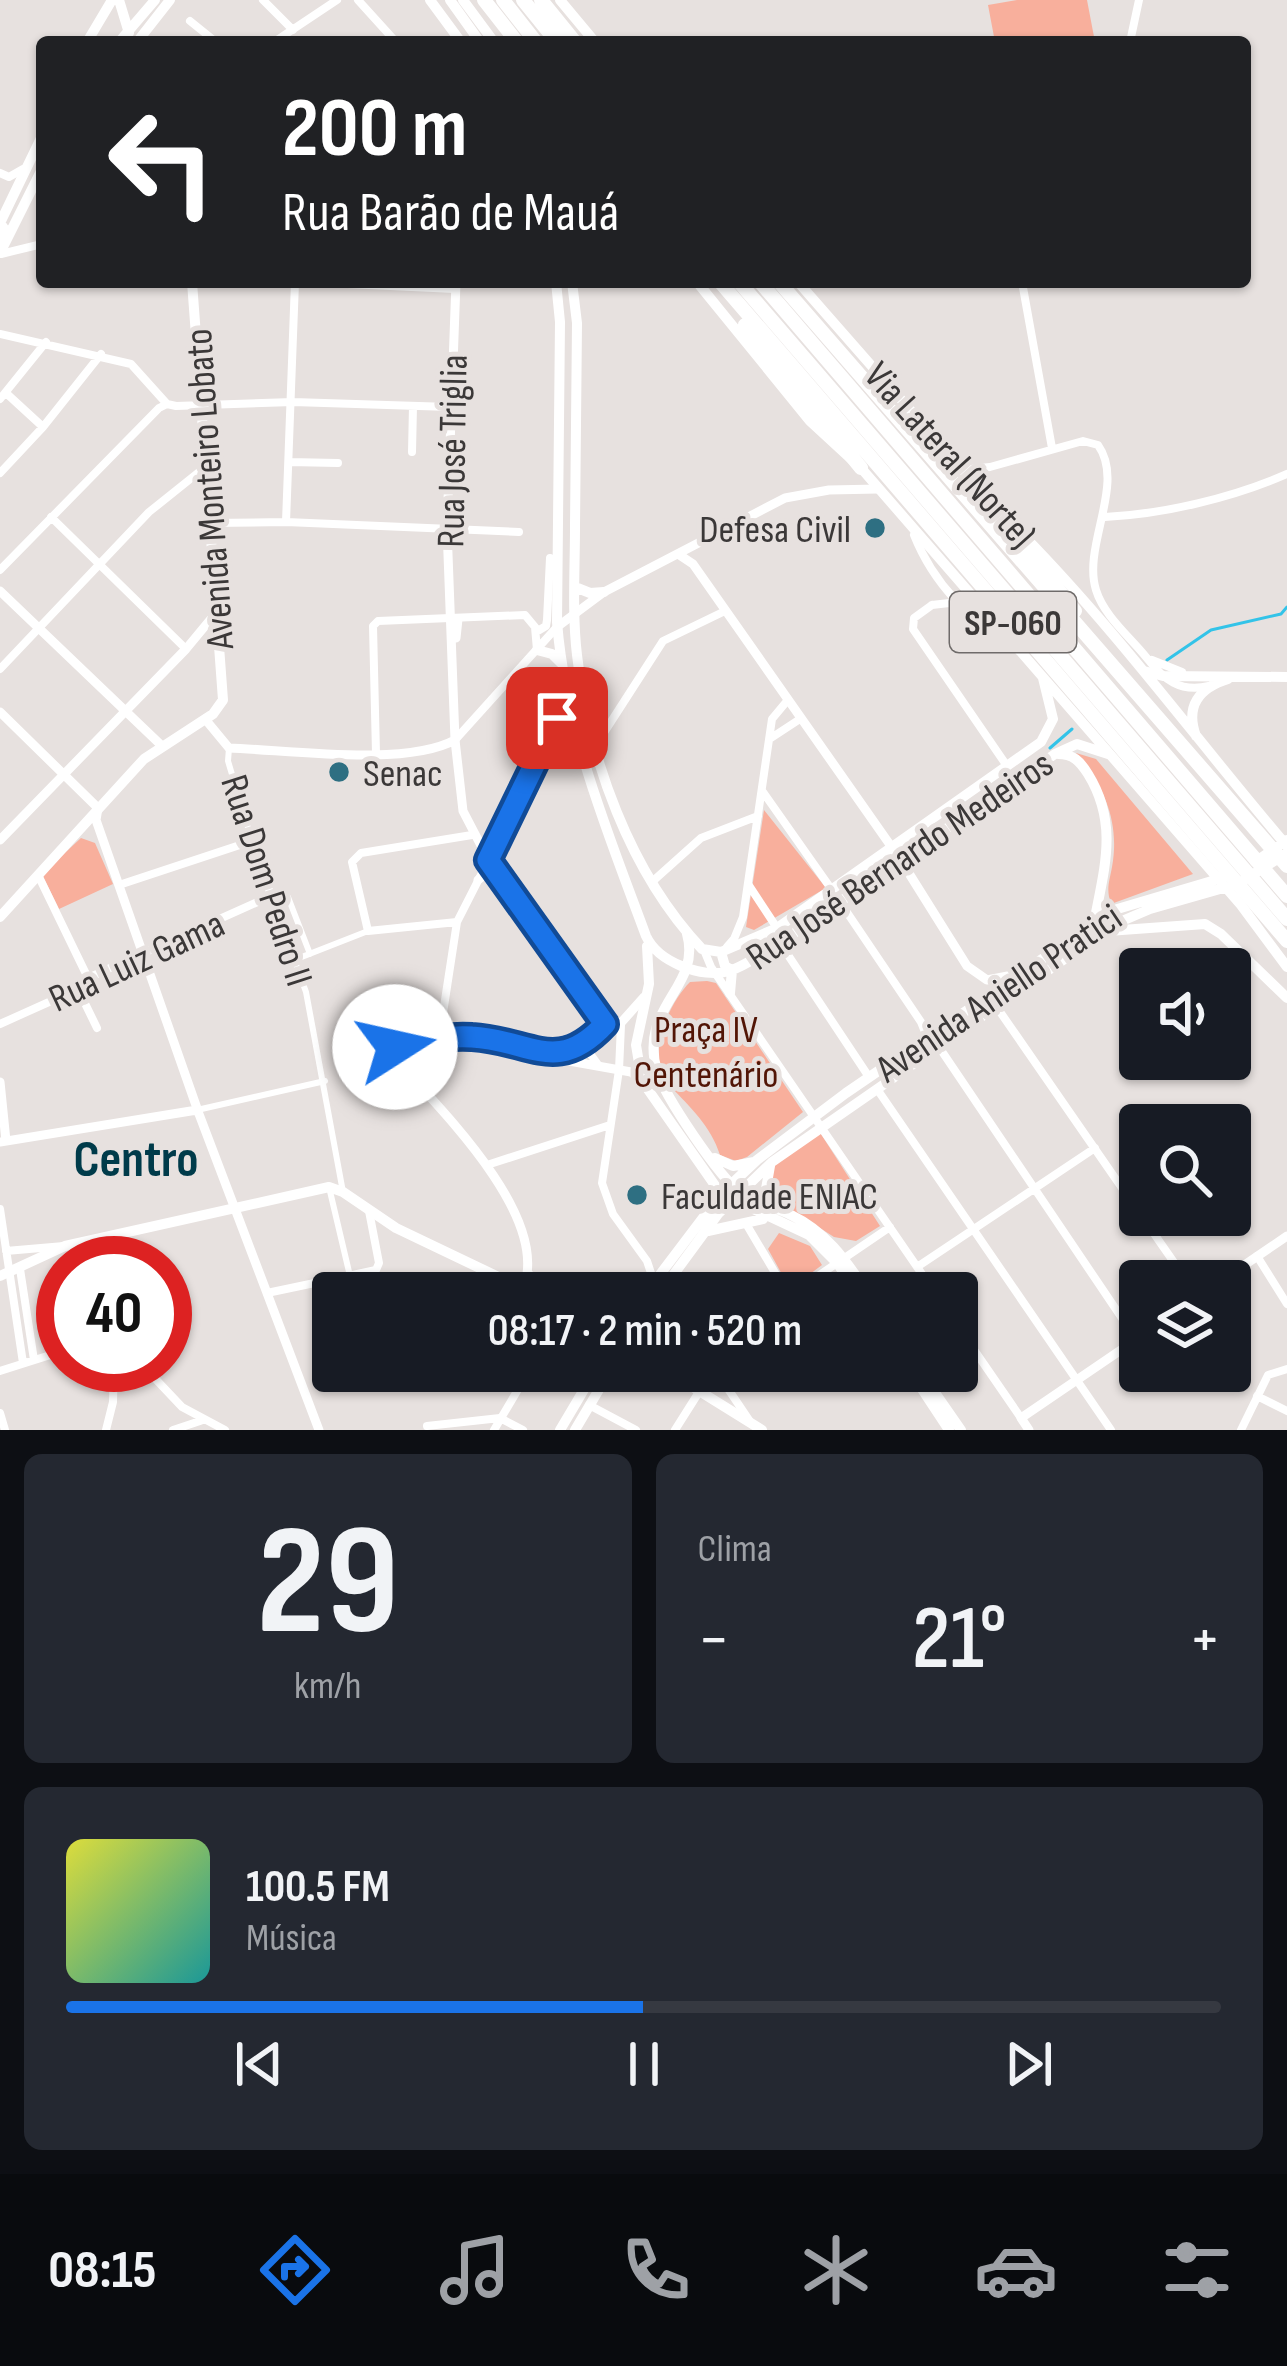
<!DOCTYPE html>
<html lang="pt">
<meta charset="utf-8">
<style>
:root{--surface:#171b24;--page:#242831;--text:#f1f3f6;--muted:#9ea1a6;--line:#363941;--accent:#1a73e8}
body{margin:0;font-family:"Sofia Sans Condensed",sans-serif;background:var(--page);color:var(--text);height:100vh;display:flex;flex-direction:column;font-size:45px;white-space:nowrap}
*{box-sizing:border-box;margin:0}
p{font-size:39px;color:var(--muted)}
.icon{flex:none;width:66px;height:66px;fill:none;stroke:currentColor;stroke-width:2;stroke-linecap:round;stroke-linejoin:round}
.map{position:relative;height:1430px;overflow:hidden}
.sheet{display:flex;flex-direction:column;gap:24px;padding:24px;background:#0d0f14;flex:1}
.sheet>*{flex:none}
.hud{position:absolute;left:36px;top:36px;width:1215px;height:252px;border-radius:12px;box-shadow:0 3px 9px #0004;background:#202124;color:#fff;overflow:hidden}
.controls{position:absolute;left:1119px;top:948px;display:grid;gap:24px}
.controls a{display:grid;place-items:center;width:132px;height:132px;border-radius:12px;background:var(--surface);box-shadow:0 3px 9px #0004;font-size:60px}
.speed{position:absolute;left:36px;top:1236px;display:flex;gap:24px;font-size:60px;font-weight:700;text-align:center}
.speed>*{display:grid;place-content:center;width:156px;height:156px;border-radius:50%;background:var(--surface);box-shadow:0 3px 9px #0004;line-height:1}
.speed .limit{border:18px solid #d22;background:#fff;color:#111}
.pin{position:absolute;display:grid;place-items:center;width:102px;height:102px;color:#fff;margin:-51px;border-radius:24px;box-shadow:0 6px 18px #0006}
.me{position:absolute;width:132px;margin:-66px;rotate:80deg;stroke-linejoin:round;filter:drop-shadow(0 0 9px #0008)}
.turn{display:flex;align-items:center;gap:42px;height:252px;padding:0 48px;font-size:54px}
.turn .icon{width:156px;height:156px;stroke-width:2.5}
.turn b{display:block;font-size:84px;line-height:102px}
.big{font-size:90px;font-weight:600;line-height:1.1}
.sheet .card{flex:1;display:flex;flex-direction:column;justify-content:center;gap:18px;min-width:0;padding:0 42px;border-radius:18px;background:var(--page)}
.sheet .dial{align-items:center;gap:0}
.dial b{font-size:156px;line-height:1}
.song{display:flex;align-items:center;gap:36px}
.cover{width:144px;height:144px;border-radius:18px;background:linear-gradient(135deg,hsl(60 70% 55%),hsl(180 70% 35%))}
.played{height:12px;border-radius:6px;background:linear-gradient(90deg,var(--accent) 50%,var(--line) 50%)}
.keys{display:flex;justify-content:space-around;direction:ltr}
.heat{display:flex;justify-content:space-between;align-items:center;font-size:66px;direction:ltr}
.sheet .tiles{flex:1;display:grid;gap:24px;grid-template-columns:1fr 1fr}
.card:last-child{grid-column:span 2}
.trip{position:absolute;left:312px;top:1272px;width:666px;height:120px;border-radius:12px;background:var(--surface);box-shadow:0 3px 9px #0004;font-weight:600;line-height:120px;text-align:center}
.menu{display:flex;height:192px;justify-content:space-around;align-items:center;background:#090b0e;color:var(--muted)}
.menu .icon{width:84px;height:84px}
.menu .on{color:var(--accent)}
.menu b{font-size:54px;color:var(--text)}
.map>svg:first-child{display:block}
</style>
<div class="map">
<svg width="1287" height="1430" viewBox="0 0 1287 1430">
<rect width="100%" height="100%" fill="#e7e1df"/>
<path fill="#f8af9c" d="M 1017,0 L 1087,0 L 1095,42 L 995,42 L 988,5 Z
M 1076,753 L 1096,759 L 1193,874 L 1111,904 C 1106,889 1109,883 1112,867 C 1120,823 1105,787 1076,753 Z
M 764,810 L 826,888 L 754,930 L 746,927 Z
M 81,838 L 95,843 L 113,884 L 59,909 L 42,874 Z
M 707,981 L 716,983 L 803,1112 L 747,1157 L 736,1161 L 720,1155 C 711,1126 690,1107 670,1086 C 644,1058 668,1004 690,982 Z
M 819,1131 L 880,1226 L 856,1241 L 834,1237 L 778,1201 L 769,1183 L 775,1165 Z
M 779,1233 L 810,1246 L 822,1265 L 790,1289 L 768,1249 Z"/>
<g fill="none" stroke-linecap="round" stroke-linejoin="round">
<path stroke="#33c3e8" stroke-width="3" d="M 1167,660 L 1211,630 L 1281,614 L 1287,607
M 1050,748 L 1072,729"/>
<path stroke="#fff" stroke-width="6" d="M 229,748 L 228,761 L 252,841
M 310,954 L 288,897 L 282,892 L 271,896 L 306,992 L 343,1192
M 294,960 L 368,931
M 197,1110 L 325,1081
M 329,1187 L 350,1276"/>
<path stroke="#fff" stroke-width="8" d="M 263,0 L 293,30
M 358,0 L 396,42
M 190,21 L 216,42
M 274,42 L 337,0
M 1130,42 L 1139,0
M 0,173 L 9,177 L 23,169
M 1,254 L 42,244
M 304,282 L 455,289
M 1022,282 L 1052,448
M 0,334 L 131,364 L 167,404 L 176,406 L 293,402 L 450,407
M 6,393 L 43,427
M 0,399 L 46,342
M 412,452 L 413,406
M 289,462 L 338,463
M 961,470 L 990,467 L 1083,441 L 1098,445 C 1126,484 1082,546 1096,590 C 1104,616 1130,637 1146,657 C 1164,680 1180,693 1209,686
M 0,473 L 43,427 L 101,354
M 51,517 L 186,649
M 1105,517 C 1164,514 1232,498 1287,474
M 286,522 L 295,282
M 210,523 L 286,522 L 519,532
M 914,535 C 934,585 969,618 1013,648
M 0,570 L 159,408 L 167,404
M 932,605 L 914,618 L 913,629 L 1007,766
M 932,605 L 949,603 L 959,608
M 536,632 L 546,626 L 547,620 L 550,558
M 1152,660 L 1182,672
M 0,669 L 149,512 L 204,468
M 771,738 L 800,719
M 455,740 L 556,628
M 596,745 L 663,641 L 725,611
M 376,754 L 373,626 L 378,621 L 525,615 L 535,627 L 537,650
M 763,792 L 832,890
M 38,875 L 88,978
M 653,881 L 701,838 L 758,816
M 748,884 L 777,928
M 840,902 L 921,1022 L 927,1037
M 457,922 L 368,931 L 352,862 L 361,853 L 472,835
M 780,943 L 869,1077
M 727,947 L 734,939 L 743,917 L 772,719 L 787,701
M 704,950 L 711,967 L 935,1293
M 78,989 L 97,1028
M 996,1006 L 1140,1214
M 0,1024 L 78,989 L 88,978 L 271,896 L 252,841 L 119,885
M 621,1025 L 619,1070 L 602,1183 L 613,1214 L 647,1261 L 654,1282
M 439,1039 L 457,922 L 534,771 L 553,723 L 561,674
M 590,1040 L 591,1055 L 599,1066
M 939,1047 L 1136,1339
M 341,1058 L 395,1047
M 877,1089 L 1111,1430
M 487,1165 L 610,1125
M 0,1209 L 23,1363
M 1141,1215 L 1187,1281
M 748,1227 L 787,1293
M 112,1236 L 121,1263
M 6,1251 L 64,1246
M 1257,1256 L 1287,1304
M 917,1267 L 1095,1148
M 20,1269 L 34,1360
M 528,1272 L 536,1283 L 550,1290 L 647,1293
M 267,1293 L 376,1270 L 379,1263 L 369,1211
M 793,1293 L 890,1227
M 957,1325 L 1021,1418
M 0,1371 L 63,1351
M 716,1371 L 749,1420
M 116,1376 L 147,1370 L 182,1407 L 225,1430
M 1257,1396 L 1287,1411
M 589,1405 L 636,1430
M 0,1413 L 5,1430
M 500,1418 L 523,1430
M 427,1426 L 500,1418
M 106,1430 L 113,1402 L 114,1365
M 173,1430 L 200,1421
M 494,1430 L 529,1371
M 675,1430 L 699,1392
M 1241,1430 L 1268,1375 L 1287,1369"/>
<path stroke="#fff" stroke-width="9" d="M 456,282 L 447,528 L 455,740 L 463,811 L 488,859 L 605,1024
M 678,554 L 693,564 L 900,859 L 967,966 L 987,980 L 1018,974
M 0,591 L 162,746
M 557,627 L 604,592 L 785,498 L 829,490 L 878,489
M 456,638 L 458,619
M 0,712 L 98,808 L 96,820 L 199,1114 L 319,1430
M 205,719 L 229,748 C 289,750 405,767 455,740
M 0,840 L 186,649 L 215,614
M 478,880 L 488,872 L 497,872
M 605,1024 L 619,1025 L 644,997
M 554,1055 L 582,1046 L 605,1024
M 0,1082 L 6,1141
M 0,1142 L 197,1110
M 1221,1281 L 1287,1236
M 514,1283 L 526,1279 C 542,1209 441,1110 399,1063 L 395,1047 L 457,1036 L 486,1038 L 558,1059 L 631,1072 L 642,1081
M 1029,1430 L 1021,1418 L 1140,1337"/>
<path stroke="#fff" stroke-width="10" d="M 119,0 L 129,33
M 430,0 L 461,42
M 450,0 L 480,42
M 463,0 L 494,42
M 560,0 L 595,42
M 87,42 L 112,0
M 119,42 L 155,0
M 137,42 L 170,0
M 0,242 L 5,230 L 0,223 L 42,136
M 0,253 L 42,169
M 556,282 L 560,322 L 557,622 C 566,733 608,833 646,936 C 658,962 702,979 729,971 C 746,966 764,952 780,943 L 1055,754 L 1077,744 L 1108,754
M 572,282 L 577,323 C 576,390 576,458 575,526 C 575,569 572,613 577,655 C 588,757 630,873 702,949 L 721,952 L 777,928 L 1041,742 L 1053,719 L 1043,678
M 697,282 L 810,421 L 861,468 L 1241,905 L 1287,967
M 798,282 L 990,501
M 1024,536 C 1118,632 1199,743 1287,846
M 575,587 L 590,593 L 604,592
M 537,650 L 552,654 L 560,662
M 1144,671 L 1163,676 L 1287,677
M 1196,736 C 1185,706 1199,688 1228,679
M 1058,754 C 1073,754 1080,761 1088,774 C 1119,824 1104,869 1094,923
M 1255,862 L 1287,840
M 1244,880 L 1287,853
M 0,917 L 144,759 L 213,714 L 223,700 L 192,282
M 1108,931 L 1205,924 L 1221,934 L 1287,998
M 687,934 C 702,988 638,1006 657,1071 C 665,1097 719,1177 740,1192 C 756,1203 775,1207 791,1215 C 827,1232 846,1261 868,1293
M 647,946 L 649,984 L 636,1045 L 642,1081 L 721,1194 L 809,1235 L 837,1263 L 858,1293
M 721,952 L 725,966 L 732,970 L 730,993
M 715,1158 L 733,1166 L 754,1162
M 770,1166 L 766,1189 L 780,1207
M 708,1231 L 763,1219
M 0,1276 L 65,1246 L 329,1187 L 343,1192 L 396,1228 L 532,1293
M 646,1293 L 721,1194 L 757,1160 L 846,1093 L 1114,910 L 1222,878
M 660,1293 L 718,1214 L 772,1162 L 1115,924 L 1150,909 L 1227,887
M 667,1371 L 762,1430
M 910,1371 L 949,1430
M 920,1371 L 961,1430
M 560,1430 L 595,1371
M 575,1430 L 610,1371"/>
<path stroke="#fff" stroke-width="14" d="M 484,0 L 517,42
M 503,0 L 536,42
M 523,0 L 557,42
M 541,0 L 575,42
M 720,282 L 1287,941
M 739,282 L 1287,919
M 760,282 L 1287,896
M 779,282 L 1287,866
M 745,325 L 861,468
M 988,499 L 1075,611"/>
</g>
<g fill="none" stroke-linecap="round" stroke-linejoin="round">
<g stroke="#114b97" stroke-width="30">
<path id="route" d="M 395,1047 C 421,1042 446,1035 472,1037 C 530,1040 557,1076 605,1024 L 488,860 L 557,718"/>
</g>
<use href="#route" stroke="#1a73e8" stroke-width="21"/>
</g>
<g fill="#2e6f82" stroke="#e7e1df" stroke-width="4.5">
<circle cx="875" cy="528" r="12"/>
<circle cx="339" cy="772" r="12"/>
<circle cx="637" cy="1195" r="12"/>
</g>
<g text-anchor="middle" stroke-width="10" stroke-linejoin="round" paint-order="stroke">
<rect fill="#e7e1df" stroke="#6f6b6a" stroke-width="3" x="950" y="592" width="126" height="60" rx="9"/>
<g font-size="36" font-weight="bold" fill="#3b3838">
<text x="1013" y="635">SP-060</text>
</g>
<g font-size="39" fill="#3b3838" stroke="#e7e1df">
<text transform="translate(451 451) rotate(-89)" y="14">Rua José Triglia</text>
<text transform="translate(951 454) rotate(48)" y="14">Via Lateral (Norte)</text>
<text transform="translate(208 489) rotate(-94)" y="14">Avenida Monteiro Lobato</text>
<text transform="translate(899 859) rotate(-34)" y="14">Rua José Bernardo Medeiros</text>
<text transform="translate(268 880) rotate(72)" y="14">Rua Dom Pedro II</text>
<text transform="translate(136 960) rotate(-25)" y="14">Rua Luiz Gama</text>
<text transform="translate(998 992) rotate(-34)" y="14">Avenida Aniello Pratici</text>
</g>
<g font-size="39" fill="#3b3838" stroke="#e7e1df" text-anchor="start">
<text x="851" y="542" text-anchor="end">Defesa Civil</text>
<text x="363" y="786">Senac</text>
<text x="661" y="1209">Faculdade ENIAC</text>
</g>
<g font-size="39" fill="#521506" stroke="#e7e1df">
<text x="706" y="1042">Praça IV<tspan x="706" dy="45">Centenário</tspan></text>
</g>
<g font-size="51" font-weight="bold" fill="#003b4a" stroke="#e7e1df">
<text x="136" y="1176">Centro</text>
</g>
</g>
</svg>
<div class="controls">
<a><svg class="icon" aria-label="sound" viewBox="0 0 24 24"><path d="M4 9h4l5-4v14l-5-4H4zM17 9q2 3 0 6"/></svg></a>
<a><svg class="icon" aria-label="search" viewBox="0 0 24 24"><circle cx="10" cy="10" r="6"/><path d="M15 15l6 6"/></svg></a>
<a><svg class="icon" aria-label="layers" viewBox="0 0 24 24"><path d="M12 4l9 5-9 5-9-5zM3 14l9 5 9-5"/></svg></a>
</div>
<div class="speed"><div class="limit">40</div></div>
<div class="pin" style="left:557px;top:718px;background:#d93025"><svg class="icon" aria-label="arrive" viewBox="0 0 24 24"><path d="M6 21V4h12l-3 4 3 4H6"/></svg></div>
<svg class="me" style="left:395px;top:1047px" viewBox="-20 -20 40 40"><circle r="19" fill="#fff"/><path d="M0-13L10 11 0 6-10 11z" fill="#1a73e8"/></svg>
<div class="trip">08:17 · 2 min · 520 m</div>
<div class="hud">
<div class="turn"><svg class="icon" aria-label="left" viewBox="0 0 24 24"><path d="M17 20v-9H6M10 6l-5 5 5 5"/></svg><div><b>200 m</b>Rua Barão de Mauá</div></div>
</div>
</div>
<section class="sheet">
<div class="tiles">
<div class="card dial"><b>29</b><p>km/h</p></div>
<div class="card"><p>Clima</p>
<div class="heat"><a>−</a><b class="big">21°</b><a>+</a></div>
</div>
<div class="card">
<div class="song"><i class="cover"></i><div><b>100.5 FM</b><p>Música</p></div></div>
<div class="played"></div>
<div class="keys"><svg class="icon" aria-label="previous" viewBox="0 0 24 24"><path d="M18 5L8 12l10 7zM5 5v14"/></svg><svg class="icon" aria-label="pause" viewBox="0 0 24 24"><path d="M8 5v14M16 5v14"/></svg><svg class="icon" aria-label="next" viewBox="0 0 24 24"><path d="M6 5l10 7-10 7zM19 5v14"/></svg></div>
</div>
</div>
</section>
<nav class="menu">
<b>08:15</b>
<svg class="icon on" aria-label="directions" viewBox="0 0 24 24"><path d="M12 3l9 9-9 9-9-9zM9 14v-3h6M13 9l2 2-2 2"/></svg>
<svg class="icon" aria-label="music" viewBox="0 0 24 24"><path d="M9 18V5l10-2v13"/><circle cx="6" cy="18" r="3"/><circle cx="16" cy="16" r="3"/></svg>
<svg class="icon" aria-label="phone" viewBox="0 0 24 24"><path d="M5 4h4l2 5-3 2q2 4 5 5l2-3 5 2v4C11 20 4 13 5 4z"/></svg>
<svg class="icon" aria-label="climate" viewBox="0 0 24 24"><path d="M12 3v18M4 7l16 10M4 17L20 7"/></svg>
<svg class="icon" aria-label="car" viewBox="0 0 24 24"><path d="M5 17H2v-5l4-1 3-4h7l3 4 3 1v5h-3M9 17h6M6 11h13"/><circle cx="7" cy="17" r="2"/><circle cx="17" cy="17" r="2"/></svg>
<svg class="icon" aria-label="filters" viewBox="0 0 24 24"><path d="M4 7h16M4 17h16"/><circle cx="9" cy="7" r="2"/><circle cx="15" cy="17" r="2"/></svg>
</nav>
